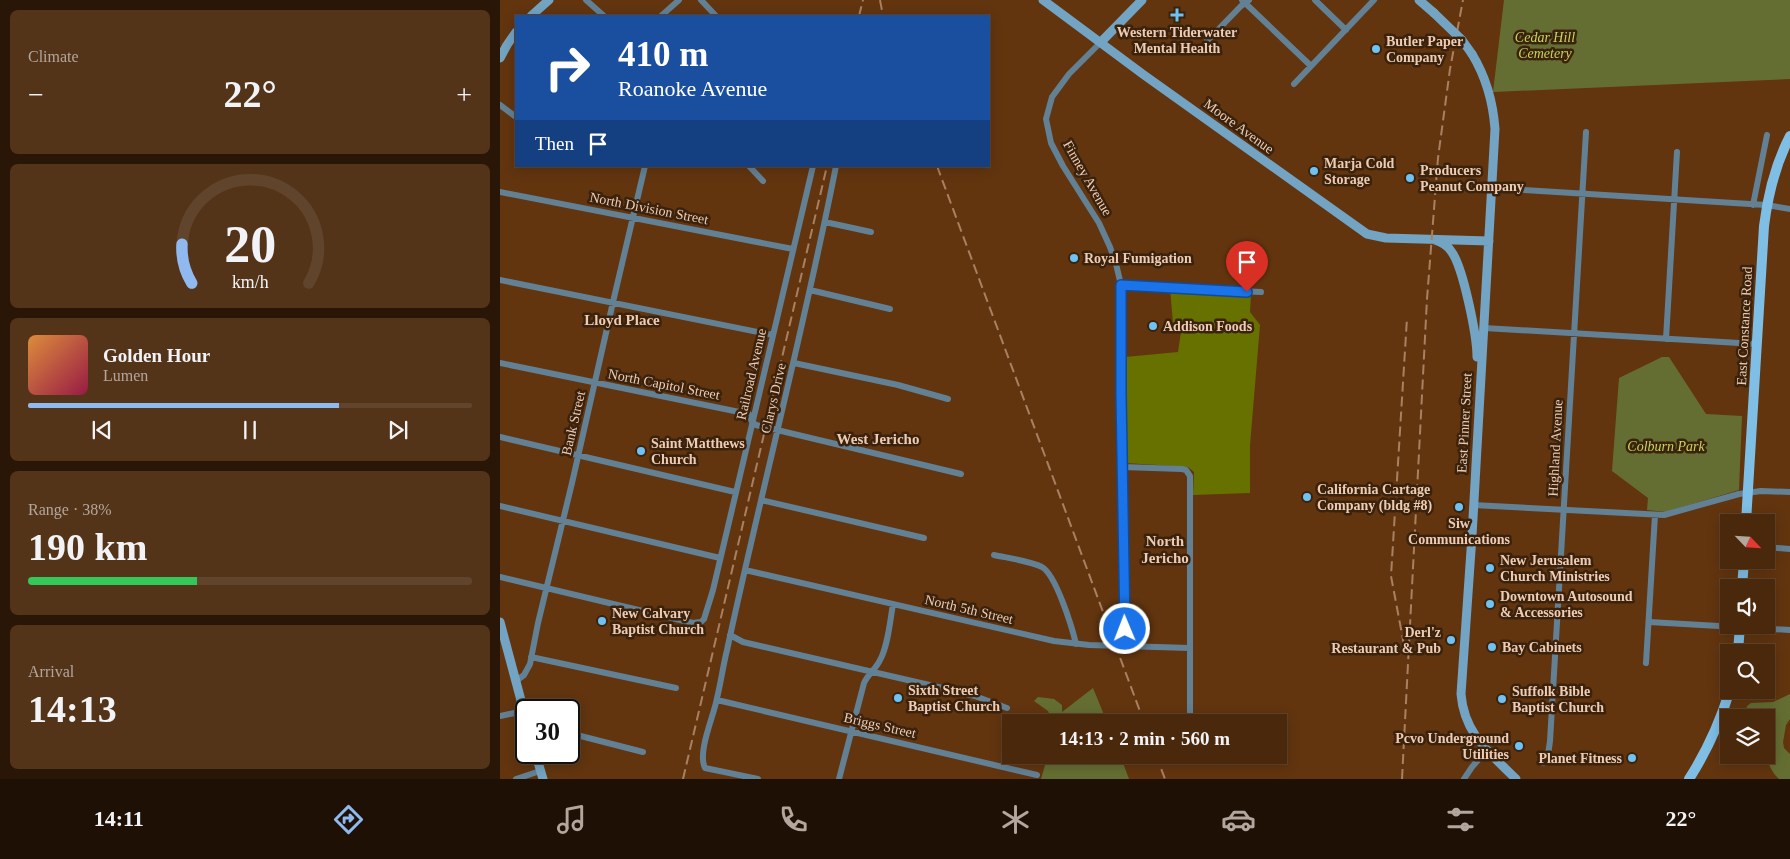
<!DOCTYPE html>
<meta charset="utf-8">
<style>
:root{--surface:#4a280b;--page:#543419;--text:#f1f3f6;--muted:#b2a69d;--line:#61442c;--accent:#90b9f0}
body{margin:0;font-family:"Times New Roman",serif;background:var(--page);color:var(--text);height:100vh;display:flex;flex-direction:column;font-size:19px;white-space:nowrap}
*{box-sizing:border-box;margin:0}
p{font-size:16px;color:var(--muted)}
.icon{flex:none;width:28px;height:28px;fill:none;stroke:currentColor;stroke-width:2;stroke-linecap:round;stroke-linejoin:round}
.map{position:relative;flex:1;overflow:hidden}
.sheet{display:flex;flex-direction:column;gap:10px;padding:10px;background:#291606;width:500px}
.sheet>*{flex:none}
.top-card{position:absolute;left:15px;top:15px;width:475px;height:152px;border-radius:0px;box-shadow:0 2px 12px #0003,0 0 0 1px var(--line);background:#1a4fa0;color:#fff;overflow:hidden}
.needle{width:32px;rotate:115deg}
.fabs{position:absolute;left:1220px;top:514px;display:grid;gap:10px}
.fabs a{display:grid;place-items:center;width:55px;height:55px;border-radius:0px;background:var(--surface);box-shadow:0 2px 12px #0003,0 0 0 1px var(--line);font-size:25px}
.speed{position:absolute;left:15px;top:699px;display:flex;gap:10px;font-size:25px;font-weight:700;text-align:center}
.speed>*{display:grid;place-content:center;width:65px;height:65px;border-radius:50%;background:var(--surface);box-shadow:0 2px 12px #0003,0 0 0 1px var(--line);line-height:1}
.speed .limit{border:2px solid #111;border-radius:8px;background:#fff;color:#111}
.pin{position:absolute;display:grid;place-items:center;width:42px;height:42px;color:#fff;margin:-51px -21px;border-radius:50% 50% 50% 0;rotate:-45deg;box-shadow:0 0 5px #0007}
.pin .icon{rotate:45deg}
.me{position:absolute;width:55px;margin:-28px;rotate:359deg;stroke-linejoin:round;filter:drop-shadow(0 0 4px #0008)}
.turn{display:flex;align-items:center;gap:18px;height:105px;padding:0 20px;font-size:22px}
.turn .icon{width:65px;height:65px;stroke-width:2.5}
.turn b{display:block;font-size:35px;line-height:42px}
.then{display:flex;align-items:center;height:48px;padding:0 20px;background:#0003;gap:10px;font-size:19px}
.big{font-size:38px;font-weight:800;line-height:1.1}
.sheet .card{flex:1;display:flex;flex-direction:column;justify-content:center;gap:8px;min-width:0;padding:0 18px;border-radius:8px;background:var(--page)}
.sheet .dial{align-items:center;gap:0}
.dial svg{height:130px;overflow:visible;fill:none;stroke:var(--line);stroke-width:7;stroke-linecap:round;text-anchor:middle}
.dial text{fill:var(--text);stroke:none}
.song{display:flex;align-items:center;gap:15px}
.cover{width:60px;height:60px;border-radius:8px;background:linear-gradient(135deg,hsl(30 70% 55%),hsl(340 70% 35%))}
.played{height:5px;border-radius:2px;background:linear-gradient(90deg,var(--accent) 70%,var(--line) 70%)}
.keys{display:flex;justify-content:space-around;direction:ltr}
.heat{display:flex;justify-content:space-between;align-items:center;font-size:28px;direction:ltr}
.charge{height:8px;border-radius:4px;background:linear-gradient(90deg,#34c759 38%,var(--line) 0)}
.trip{position:absolute;left:502px;top:714px;width:285px;height:50px;border-radius:0px;background:var(--surface);box-shadow:0 2px 12px #0003,0 0 0 1px var(--line);font-weight:800;line-height:50px;text-align:center}
.menu{display:flex;height:80px;justify-content:space-around;align-items:center;background:#1e1004;color:var(--muted)}
.menu .icon{width:35px;height:35px}
.menu .current{color:var(--accent)}
.menu b{font-size:22px;color:var(--text)}
main{display:flex;flex:1;min-height:0}
.map>svg:first-child{display:block}
</style>
<main>
<section class="sheet">
<div class="card"><p>Climate</p>
<div class="heat"><a>−</a><b class="big">22°</b><a>+</a></div>
</div>
<div class="card dial"><svg viewBox="0 0 100 80">
<path d="M14 69A42 42 0 1 1 86 69"/>
<path d="M14 69A42 42 0 0 1 8 45" stroke="#90b9f0"/>
<text x="50" y="56" font-size="32" font-weight="700">20</text>
<text x="50" y="72" font-size="11">km/h</text>
</svg></div>
<div class="card">
<div class="song"><i class="cover"></i><div><b>Golden Hour</b><p>Lumen</p></div></div>
<div class="played"></div>
<div class="keys"><svg class="icon" aria-label="previous" viewBox="0 0 24 24"><path d="M18 5L8 12l10 7zM5 5v14"/></svg><svg class="icon" aria-label="pause" viewBox="0 0 24 24"><path d="M8 5v14M16 5v14"/></svg><svg class="icon" aria-label="next" viewBox="0 0 24 24"><path d="M6 5l10 7-10 7zM19 5v14"/></svg></div>
</div>
<div class="card"><p>Range · 38%</p><b class="big">190 km</b><div class="charge"></div></div>
<div class="card"><p>Arrival</p><b class="big">14:13</b></div>
</section>
<div class="map">
<svg width="1290" height="779" viewBox="0 0 1290 779">
<rect width="100%" height="100%" fill="#62350f"/>
<path fill="#656e32" d="M 1004,0 L 1290,0 L 1290,79 L 993,92 Z
M 1162,357 L 1169,357 L 1206,414 L 1242,416 L 1239,490 L 1166,512 L 1147,510 L 1148,498 L 1112,471 L 1119,378 Z
M 593,688 L 607,722 L 553,722 L 548,711 L 534,701 L 538,697 L 554,699 L 562,705 L 562,712 Z
M 1290,694 L 1290,719 L 1286,725 L 1283,742 L 1284,748 L 1290,754 L 1290,779 L 1279,779 C 1262,764 1266,739 1266,718 L 1245,717 L 1247,706 L 1251,703 L 1273,702 Z
M 548,755 L 620,755 L 629,779 L 541,779 Z"/>
<path fill="#667100" d="M 670,289 L 751,294 L 750,312 L 760,325 L 750,445 L 750,493 L 693,495 L 694,472 L 688,467 L 625,463 L 625,357 L 678,352 L 682,325 L 673,323 Z"/>
<g fill="none" stroke-linecap="round" stroke-linejoin="round">
<path stroke="#638195" stroke-width="6" d="M 86,0 L 104,16
M 201,0 L 216,16
M 742,0 L 811,66
M 815,0 L 846,30
M 161,16 L 179,0
M 707,41 L 741,6 L 749,0
M 601,42 L 569,74 L 552,97 L 546,119 L 551,143 L 563,166 L 599,223 L 610,247 L 616,264 L 621,285 L 621,394 L 625,647
M 794,84 L 874,0
M 0,105 L 16,117
M 249,166 L 263,181
M 992,188 L 1266,205 L 1290,209
M 0,192 L 293,249
M 1253,205 L 1267,135
M 325,222 L 371,232
M 0,280 L 273,335
M 621,285 L 761,292
M 310,290 L 390,309
M 984,328 L 1256,344
M 1166,339 L 1177,152
M 0,363 L 249,414 L 252,422 L 256,425 L 461,474
M 294,363 L 398,385 L 448,399
M 0,437 L 235,492
M 623,467 L 682,469 L 686,470 L 690,476 L 690,722
M 261,500 L 424,538
M 973,505 L 1164,515 L 1239,494 L 1261,491 L 1290,492
M 0,506 L 220,558
M 1266,547 L 1290,549
M 494,555 C 508,558 530,561 542,567 C 556,575 572,627 576,644
M 245,570 L 554,641 L 589,645 L 690,648
M 0,577 L 193,623 L 201,622 L 204,619 L 213,590 L 313,166
M 1149,622 L 1290,630
M 230,635 L 243,642 L 451,690 L 475,696 L 507,708
M 31,657 L 176,688
M 1146,663 L 1155,515
M 16,681 L 24,675 L 30,664 L 38,623 L 72,483 L 113,302 L 145,166
M 217,700 L 537,775
M 0,716 L 24,711
M 69,733 L 143,752
M 690,755 L 690,762
M 1043,763 L 1048,755 L 1050,741 L 1086,132
M 16,779 L 40,771
M 258,779 L 205,768 C 197,752 214,716 217,698 C 221,682 223,666 227,650 C 262,488 304,329 336,166
M 339,779 L 364,683 C 368,674 376,669 380,660 C 388,646 390,621 393,604
M 964,779 L 972,767 L 987,750"/>
<path stroke="#73a4c3" stroke-width="9" d="M 543,0 L 644,75 L 867,234 L 886,238 L 989,241
M 919,0 L 934,13
M 31,16 L 49,0
M 601,42 L 642,0
M 972,54 C 986,77 993,102 995,129 L 972,536 L 961,694 C 964,734 990,753 1016,779
M 0,58 L 7,45 L 16,32
M 935,240 C 941,242 947,245 951,251 C 963,266 977,336 977,357
M 0,622 L 26,719
M 35,752 L 43,779"/>
<path stroke="#7fbfe6" stroke-width="10" d="M 1246,522 L 1264,226 C 1268,194 1275,165 1290,136
M 1242,588 L 1244,560
M 1238,652 L 1240,625
M 1189,779 C 1207,751 1220,722 1230,690"/>
<path stroke="#a88162" stroke-width="2" stroke-dasharray="10 5" stroke-linecap="butt" d="M 380,0 L 383,16
M 359,16 L 363,0
M 437,166 L 644,722
M 904,645 L 891,576 L 907,318
M 656,755 L 665,779
M 183,779 L 327,166
M 902,779 L 927,299 L 938,158 L 950,69 L 963,0"/>
<path stroke="#73a4c3" stroke-width="9" d="M 934,13 L 962,40 L 972,54"/>
</g>
<g fill="none" stroke-linecap="round" stroke-linejoin="round">
<g stroke="#114b97" stroke-width="12">
<path id="route" d="M 625,629 L 621,394 L 621,285 L 747,292"/>
</g>
<use href="#route" stroke="#1a73e8" stroke-width="9"/>
</g>
<g fill="#6fc2f4" stroke="#3b220d" stroke-width="2">
<path d="M674.5 7.5h5v5h5v5h-5v5h-5v-5h-5v-5h5z"/>
<circle cx="876" cy="49" r="5"/>
<circle cx="814" cy="171" r="5"/>
<circle cx="910" cy="178" r="5"/>
<circle cx="574" cy="258" r="5"/>
<circle cx="653" cy="326" r="5"/>
<circle cx="141" cy="451" r="5"/>
<circle cx="807" cy="497" r="5"/>
<circle cx="959" cy="507" r="5"/>
<circle cx="990" cy="568" r="5"/>
<circle cx="990" cy="604" r="5"/>
<circle cx="102" cy="621" r="5"/>
<circle cx="951" cy="640" r="5"/>
<circle cx="992" cy="647" r="5"/>
<circle cx="398" cy="698" r="5"/>
<circle cx="1002" cy="699" r="5"/>
<circle cx="1019" cy="746" r="5"/>
<circle cx="1132" cy="758" r="5"/>
</g>
<g text-anchor="middle" stroke-width="5" stroke-linejoin="round" paint-order="stroke">
<g font-size="14" font-weight="bold" fill="#eeccb4" stroke="#3b220d" text-anchor="start">
<text x="677" y="37" text-anchor="middle">Western Tiderwater<tspan x="677" dy="16">Mental Health</tspan></text>
<text x="886" y="46">Butler Paper<tspan x="886" dy="16">Company</tspan></text>
<text x="824" y="168">Marja Cold<tspan x="824" dy="16">Storage</tspan></text>
<text x="920" y="175">Producers<tspan x="920" dy="16">Peanut Company</tspan></text>
<text x="584" y="263">Royal Fumigation</text>
<text x="663" y="331">Addison Foods</text>
<text x="151" y="448">Saint Matthews<tspan x="151" dy="16">Church</tspan></text>
<text x="817" y="494">California Cartage<tspan x="817" dy="16">Company (bldg #8)</tspan></text>
<text x="959" y="528" text-anchor="middle">Siw<tspan x="959" dy="16">Communications</tspan></text>
<text x="1000" y="565">New Jerusalem<tspan x="1000" dy="16">Church Ministries</tspan></text>
<text x="1000" y="601">Downtown Autosound<tspan x="1000" dy="16">&amp; Accessories</tspan></text>
<text x="112" y="618">New Calvary<tspan x="112" dy="16">Baptist Church</tspan></text>
<text x="941" y="637" text-anchor="end">Derl'z<tspan x="941" dy="16">Restaurant &amp; Pub</tspan></text>
<text x="1002" y="652">Bay Cabinets</text>
<text x="408" y="695">Sixth Street<tspan x="408" dy="16">Baptist Church</tspan></text>
<text x="1012" y="696">Suffolk Bible<tspan x="1012" dy="16">Baptist Church</tspan></text>
<text x="1009" y="743" text-anchor="end">Pcvo Underground<tspan x="1009" dy="16">Utilities</tspan></text>
<text x="1122" y="763" text-anchor="end">Planet Fitness</text>
</g>
<g font-size="14" font-style="italic" fill="#c5d75a" stroke="#3b220d">
<text x="1045" y="42">Cedar Hill<tspan x="1045" dy="16">Cemetery</tspan></text>
<text x="1166" y="451">Colburn Park</text>
</g>
<g font-size="14" fill="#eeccb4" stroke="#3b220d">
<text transform="translate(739 126) rotate(36)" y="5">Moore Avenue</text>
<text transform="translate(588 178) rotate(60)" y="5">Finney Avenue</text>
<text transform="translate(149 208) rotate(11)" y="5">North Division Street</text>
<text transform="translate(1244 326) rotate(-87)" y="5">East Constance Road</text>
<text transform="translate(251 374) rotate(-77)" y="5">Railroad Avenue</text>
<text transform="translate(164 384) rotate(11)" y="5">North Capitol Street</text>
<text transform="translate(273 398) rotate(-77)" y="5">Clarys Drive</text>
<text transform="translate(73 423) rotate(-77)" y="5">Bank Street</text>
<text transform="translate(964 423) rotate(-87)" y="5">East Pinner Street</text>
<text transform="translate(1055 448) rotate(-87)" y="5">Highland Avenue</text>
<text transform="translate(469 609) rotate(13)" y="5">North 5th Street</text>
<text transform="translate(380 725) rotate(13)" y="5">Briggs Street</text>
</g>
<g font-size="15" font-weight="bold" fill="#eeccb4" stroke="#3b220d">
<text x="122" y="325">Lloyd Place</text>
<text x="378" y="444">West Jericho</text>
<text x="665" y="546">North<tspan x="665" dy="17">Jericho</tspan></text>
</g>
</g>
</svg>
<div class="fabs">
<a><svg class="needle" viewBox="-14 -14 28 28"><path d="M0-13l5 13h-10z" fill="#e53935"/><path d="M0 13l5-13h-10z" fill="#b2a69d"/></svg></a>
<a><svg class="icon" aria-label="sound" viewBox="0 0 24 24"><path d="M4 9h4l5-4v14l-5-4H4zM17 9q2 3 0 6"/></svg></a>
<a><svg class="icon" aria-label="search" viewBox="0 0 24 24"><circle cx="10" cy="10" r="6"/><path d="M15 15l6 6"/></svg></a>
<a><svg class="icon" aria-label="layers" viewBox="0 0 24 24"><path d="M12 4l9 5-9 5-9-5zM3 14l9 5 9-5"/></svg></a>
</div>
<div class="speed"><div class="limit">30</div></div>
<div class="pin" style="left:747px;top:292px;background:#d93025"><svg class="icon" aria-label="arrive" viewBox="0 0 24 24"><path d="M6 21V4h12l-3 4 3 4H6"/></svg></div>
<svg class="me" style="left:625px;top:629px" viewBox="-20 -20 40 40"><circle r="17" fill="#1a73e8" stroke="#fff" stroke-width="3"/><path d="M0-11L8 9 0 5-8 9z" fill="#fff"/></svg>
<div class="trip">14:13 · 2 min · 560 m</div>
<div class="top-card">
<div class="turn"><svg class="icon" aria-label="right" viewBox="0 0 24 24"><path d="M7 20v-9h11M14 6l5 5-5 5"/></svg><div><b>410 m</b>Roanoke Avenue</div></div>
<div class="then">Then<svg class="icon" aria-label="arrive" viewBox="0 0 24 24"><path d="M6 21V4h12l-3 4 3 4H6"/></svg></div>
</div>
</div>
</main>
<nav class="menu">
<b>14:11</b>
<svg class="icon current" aria-label="directions" viewBox="0 0 24 24"><path d="M12 3l9 9-9 9-9-9zM9 14v-3h6M13 9l2 2-2 2"/></svg>
<svg class="icon" aria-label="music" viewBox="0 0 24 24"><path d="M9 18V5l10-2v13"/><circle cx="6" cy="18" r="3"/><circle cx="16" cy="16" r="3"/></svg>
<svg class="icon" aria-label="phone" viewBox="0 0 24 24"><path d="M5 4h4l2 5-3 2q2 4 5 5l2-3 5 2v4C11 20 4 13 5 4z"/></svg>
<svg class="icon" aria-label="climate" viewBox="0 0 24 24"><path d="M12 3v18M4 7l16 10M4 17L20 7"/></svg>
<svg class="icon" aria-label="car" viewBox="0 0 24 24"><path d="M5 17H2v-5l4-1 3-4h7l3 4 3 1v5h-3M9 17h6M6 11h13"/><circle cx="7" cy="17" r="2"/><circle cx="17" cy="17" r="2"/></svg>
<svg class="icon" aria-label="filters" viewBox="0 0 24 24"><path d="M4 7h16M4 17h16"/><circle cx="9" cy="7" r="2"/><circle cx="15" cy="17" r="2"/></svg>
<b>22°</b>
</nav>
